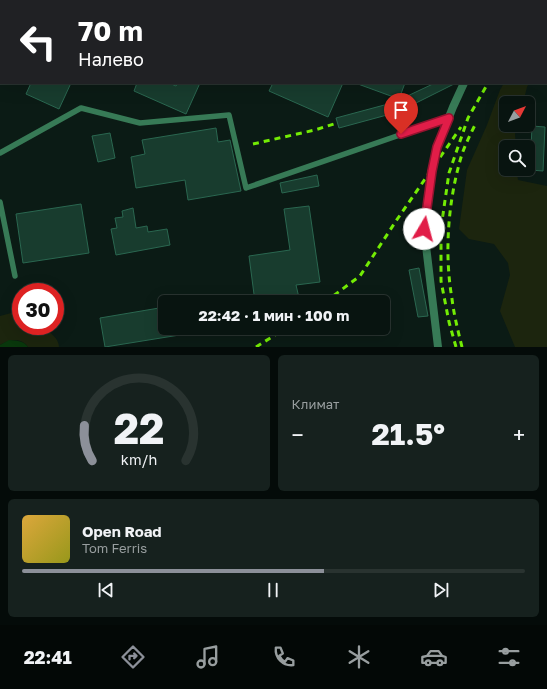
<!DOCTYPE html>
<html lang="ru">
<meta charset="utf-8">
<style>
:root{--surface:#081410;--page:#16211e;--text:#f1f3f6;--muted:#989e9f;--line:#293330;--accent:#8c9099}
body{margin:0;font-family:"Golos Text",sans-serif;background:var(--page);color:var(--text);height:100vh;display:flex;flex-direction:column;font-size:15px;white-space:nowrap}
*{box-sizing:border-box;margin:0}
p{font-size:13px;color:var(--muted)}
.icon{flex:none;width:22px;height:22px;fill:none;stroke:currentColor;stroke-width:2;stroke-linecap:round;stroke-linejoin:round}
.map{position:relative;height:347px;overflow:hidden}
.drawer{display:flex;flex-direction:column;gap:8px;padding:8px;background:#040b09;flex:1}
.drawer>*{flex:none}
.hud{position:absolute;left:0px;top:0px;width:547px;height:84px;box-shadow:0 4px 16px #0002,0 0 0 1px var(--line);background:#202124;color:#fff;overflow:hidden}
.needle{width:26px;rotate:49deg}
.controls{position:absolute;left:499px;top:96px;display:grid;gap:8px}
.controls a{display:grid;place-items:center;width:36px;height:36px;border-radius:6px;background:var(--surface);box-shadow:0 4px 16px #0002,0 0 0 1px var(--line);font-size:20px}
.speed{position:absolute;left:12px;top:283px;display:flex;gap:8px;font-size:20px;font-weight:700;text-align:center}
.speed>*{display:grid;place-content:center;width:52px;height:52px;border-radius:50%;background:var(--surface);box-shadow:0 4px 16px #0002,0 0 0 1px var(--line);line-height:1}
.speed .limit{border:6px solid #d22;background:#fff;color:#111}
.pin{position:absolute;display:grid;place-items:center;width:34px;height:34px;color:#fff;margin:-41px -17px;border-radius:50% 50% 50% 0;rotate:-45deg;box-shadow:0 0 4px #0007}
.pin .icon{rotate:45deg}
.me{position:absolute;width:44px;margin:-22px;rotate:8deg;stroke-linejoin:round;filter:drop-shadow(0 0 3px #0008)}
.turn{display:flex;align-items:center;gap:14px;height:84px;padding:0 12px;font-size:18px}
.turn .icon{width:52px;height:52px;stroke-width:2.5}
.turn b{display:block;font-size:28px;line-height:34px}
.big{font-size:30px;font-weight:700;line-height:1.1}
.drawer .tile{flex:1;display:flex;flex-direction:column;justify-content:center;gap:6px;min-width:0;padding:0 14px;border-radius:6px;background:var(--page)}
.drawer .dial{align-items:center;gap:0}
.dial svg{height:104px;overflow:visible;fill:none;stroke:var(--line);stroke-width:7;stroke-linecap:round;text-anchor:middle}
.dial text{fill:var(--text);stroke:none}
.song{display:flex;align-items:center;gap:12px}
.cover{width:48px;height:48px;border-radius:6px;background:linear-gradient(135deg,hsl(40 70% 55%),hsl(60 70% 35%))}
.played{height:4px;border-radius:2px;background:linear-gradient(90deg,var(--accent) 60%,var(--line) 60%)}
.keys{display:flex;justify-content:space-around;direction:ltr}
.heat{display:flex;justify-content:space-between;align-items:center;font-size:22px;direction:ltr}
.drawer .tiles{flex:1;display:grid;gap:8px;grid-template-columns:1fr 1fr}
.tile:last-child{grid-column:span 2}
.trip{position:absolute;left:158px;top:295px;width:232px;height:40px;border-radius:6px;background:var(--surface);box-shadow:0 4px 16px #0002,0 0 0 1px var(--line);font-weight:700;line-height:40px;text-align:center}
.tab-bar{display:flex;height:64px;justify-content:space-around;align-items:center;background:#030806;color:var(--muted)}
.tab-bar .icon{width:28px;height:28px}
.tab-bar .selected{color:var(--accent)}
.tab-bar b{font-size:18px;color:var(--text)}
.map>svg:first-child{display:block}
</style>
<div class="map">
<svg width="547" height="347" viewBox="0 0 547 347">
<rect width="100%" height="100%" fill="#0b1b15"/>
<path fill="#1c250e" d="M 504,83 L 529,83 L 527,87 L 523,103 L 506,103 L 506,125 L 518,125 L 515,134 L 516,147 L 506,147 L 506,169 L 516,169 L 518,180 L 547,186 L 547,347 L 515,347 L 500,311 L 510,275 L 508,263 L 494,244 L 469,239 L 459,229 L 467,170 L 487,125 L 500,90 Z
M 15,312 L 21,316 L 21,326 L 43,326 C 49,332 59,338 59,347 L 28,347 C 21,337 9,340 0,345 L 0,316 Z"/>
<path fill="#09370c" d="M 9,340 C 16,341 23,340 28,347 L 0,347 L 0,345 Z"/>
<path fill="#183c2e" stroke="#2a6750" d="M 31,83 L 71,83 L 59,109 L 26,94 Z
M 137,83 L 169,83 L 176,86 L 178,83 L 200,83 L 186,114 L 134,91 Z
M 273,83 L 343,83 L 328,117 L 269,91 Z
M 358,83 L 405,83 L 399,99 L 358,84 Z
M 435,83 L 456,83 L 398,112 L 339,128 L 336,118 L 403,100 L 401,99 Z
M 532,126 L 545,127 L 543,171 L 530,170 Z
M 216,128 L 218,142 L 230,140 L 241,191 L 188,200 L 185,180 L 136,188 L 131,157 L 145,154 L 142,140 Z
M 110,133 L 115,158 L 98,162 L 92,136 Z
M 317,175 L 319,186 L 282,193 L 280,183 Z
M 81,204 L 89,253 L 23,263 L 16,214 Z
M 309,206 L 320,282 L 296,285 L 300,302 L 255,302 L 249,256 L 290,250 L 284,209 Z
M 133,208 L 136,228 L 147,226 L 148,232 L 167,229 L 170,245 L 116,255 L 111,229 L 117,228 L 115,218 L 123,217 L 122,211 Z
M 419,268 L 428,316 L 418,317 L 409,270 Z
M 165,307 L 165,328 L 191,328 L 192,333 L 105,347 L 100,318 Z"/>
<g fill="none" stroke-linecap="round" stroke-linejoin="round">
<path stroke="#377a56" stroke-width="5.5" d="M 0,153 L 81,108 L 140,123 L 229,115 L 246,188 L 449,118
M 0,202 L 15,276"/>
<path stroke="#377a56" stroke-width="8" d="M 541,1 L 542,0
M 438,347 L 424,229 L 432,171 L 437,147 L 453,107 L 464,83"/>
<path stroke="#73ec04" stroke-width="3" stroke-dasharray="6 5" stroke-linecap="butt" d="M 7,1 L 8,0
M 546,10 L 547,9
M 0,11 L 1,9
M 253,144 L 315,130 L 337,123
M 325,302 L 360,276 L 396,221 L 461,127
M 256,347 L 286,328
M 456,347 L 449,322 L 441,281 L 441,228 L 449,173 L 468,118 L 488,83
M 462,347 C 458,331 454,315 452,299 C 444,252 448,200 462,154 C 466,143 471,133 476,123"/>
</g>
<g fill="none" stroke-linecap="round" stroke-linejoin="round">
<g stroke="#92132f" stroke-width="10">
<path id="route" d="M 401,134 L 449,118 L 437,147 L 432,171 L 424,229"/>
</g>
<use href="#route" stroke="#e11d48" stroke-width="7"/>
</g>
</svg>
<div class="controls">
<a><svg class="needle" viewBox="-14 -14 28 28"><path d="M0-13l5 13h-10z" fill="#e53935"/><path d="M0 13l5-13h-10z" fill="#989e9f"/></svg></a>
<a><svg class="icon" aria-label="search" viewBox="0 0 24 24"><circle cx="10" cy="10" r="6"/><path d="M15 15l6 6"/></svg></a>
</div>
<div class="speed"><div class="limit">30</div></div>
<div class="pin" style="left:401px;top:134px;background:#d93025"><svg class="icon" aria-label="arrive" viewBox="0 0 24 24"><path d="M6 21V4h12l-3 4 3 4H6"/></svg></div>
<svg class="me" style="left:424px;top:229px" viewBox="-20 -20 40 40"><circle r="19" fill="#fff"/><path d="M0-13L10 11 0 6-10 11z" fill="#e11d48"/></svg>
<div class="trip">22:42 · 1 мин · 100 m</div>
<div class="hud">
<div class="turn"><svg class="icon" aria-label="left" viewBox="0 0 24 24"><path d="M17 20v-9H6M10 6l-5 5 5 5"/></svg><div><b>70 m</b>Налево</div></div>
</div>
</div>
<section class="drawer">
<div class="tiles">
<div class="tile dial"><svg viewBox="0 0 100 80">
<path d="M14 69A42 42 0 1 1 86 69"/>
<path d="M14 69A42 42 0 0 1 8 42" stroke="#8c9099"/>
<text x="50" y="56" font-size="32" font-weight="700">22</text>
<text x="50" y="72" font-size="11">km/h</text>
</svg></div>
<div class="tile"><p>Климат</p>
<div class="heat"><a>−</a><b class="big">21.5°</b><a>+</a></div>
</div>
<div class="tile">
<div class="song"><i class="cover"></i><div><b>Open Road</b><p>Tom Ferris</p></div></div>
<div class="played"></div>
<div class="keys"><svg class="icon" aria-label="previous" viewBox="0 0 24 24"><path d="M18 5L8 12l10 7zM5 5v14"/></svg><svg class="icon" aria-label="pause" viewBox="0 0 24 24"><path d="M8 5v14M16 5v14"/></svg><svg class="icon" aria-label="next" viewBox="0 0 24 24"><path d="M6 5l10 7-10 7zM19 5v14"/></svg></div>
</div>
</div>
</section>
<nav class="tab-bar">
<b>22:41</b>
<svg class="icon selected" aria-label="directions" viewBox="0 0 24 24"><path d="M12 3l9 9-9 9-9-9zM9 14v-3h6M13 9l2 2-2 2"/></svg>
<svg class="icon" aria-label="music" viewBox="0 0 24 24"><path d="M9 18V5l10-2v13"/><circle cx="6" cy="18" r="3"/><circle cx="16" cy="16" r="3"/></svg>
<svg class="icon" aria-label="phone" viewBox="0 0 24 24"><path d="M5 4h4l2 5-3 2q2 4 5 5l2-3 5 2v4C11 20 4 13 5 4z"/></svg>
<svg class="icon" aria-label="climate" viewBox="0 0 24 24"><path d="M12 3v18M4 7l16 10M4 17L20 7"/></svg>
<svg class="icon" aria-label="car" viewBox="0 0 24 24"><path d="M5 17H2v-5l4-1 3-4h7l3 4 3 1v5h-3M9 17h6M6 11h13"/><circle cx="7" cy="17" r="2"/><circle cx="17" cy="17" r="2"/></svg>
<svg class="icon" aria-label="filters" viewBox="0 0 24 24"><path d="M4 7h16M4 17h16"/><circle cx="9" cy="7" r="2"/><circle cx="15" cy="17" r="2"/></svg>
</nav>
